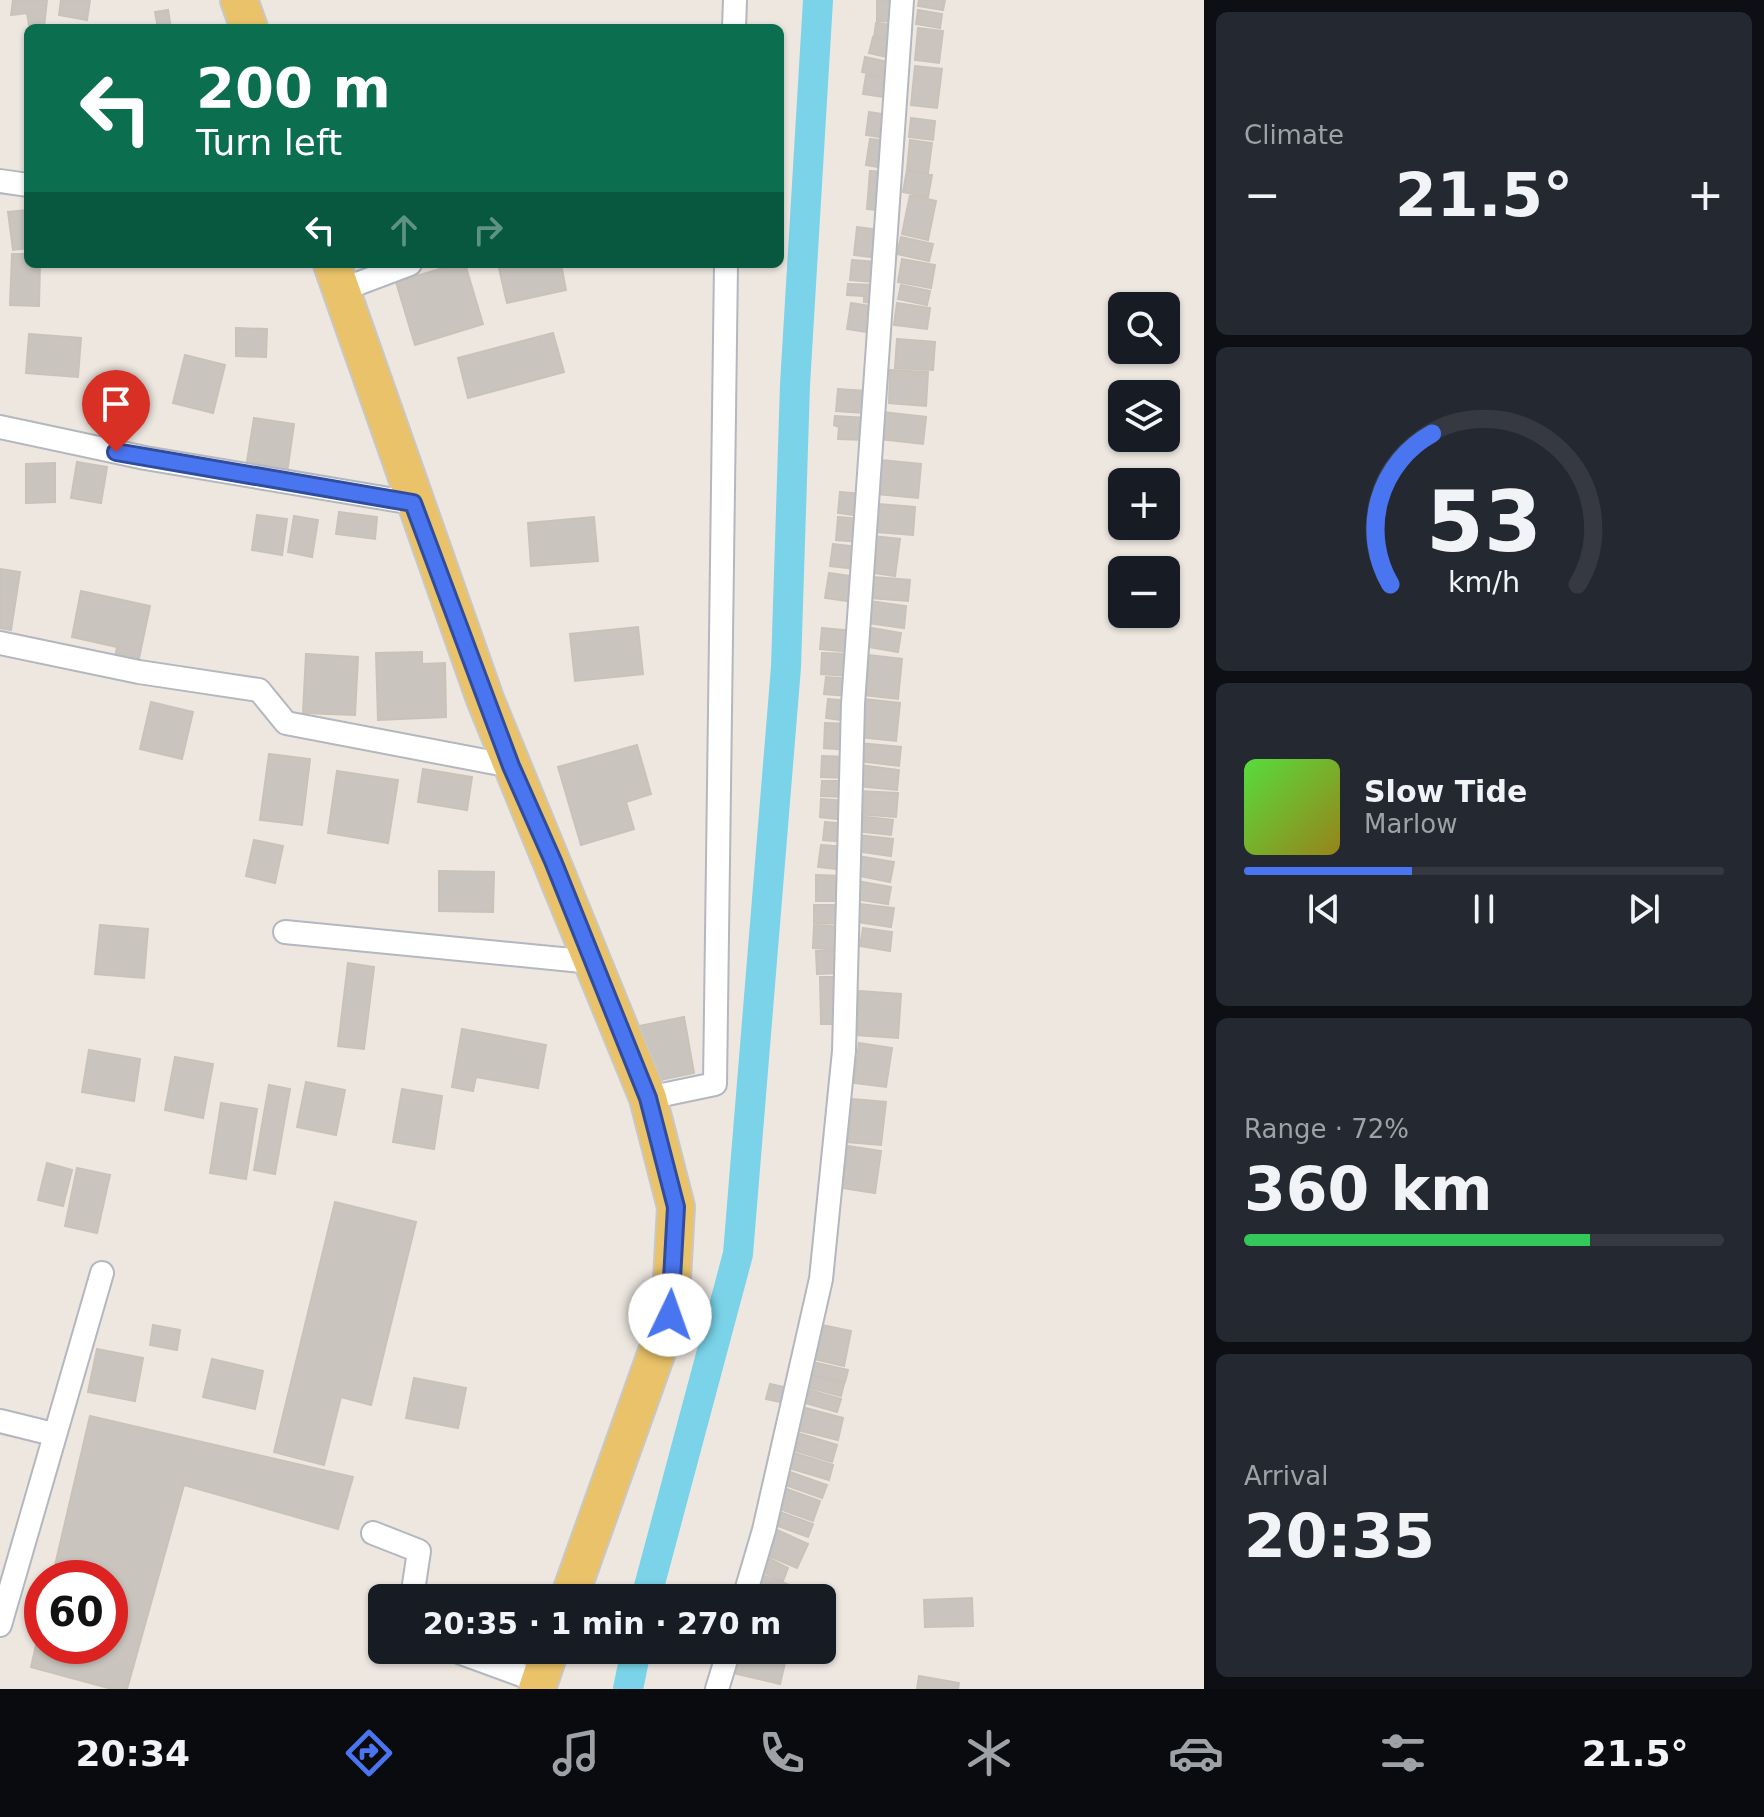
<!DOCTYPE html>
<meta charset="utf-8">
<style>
:root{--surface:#171b24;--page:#242831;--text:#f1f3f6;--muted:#9ea1a6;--line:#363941;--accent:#4a75f0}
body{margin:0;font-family:"DejaVu Sans",sans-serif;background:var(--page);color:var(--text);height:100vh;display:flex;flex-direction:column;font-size:30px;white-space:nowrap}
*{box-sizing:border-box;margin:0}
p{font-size:26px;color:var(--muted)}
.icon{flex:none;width:44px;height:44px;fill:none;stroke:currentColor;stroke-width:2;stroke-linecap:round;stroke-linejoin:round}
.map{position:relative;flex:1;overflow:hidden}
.panel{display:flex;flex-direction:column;gap:12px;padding:12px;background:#0d0f14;width:560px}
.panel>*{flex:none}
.top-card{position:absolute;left:24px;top:24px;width:760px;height:244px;border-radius:12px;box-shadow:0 2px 6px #0004;background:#0b6e4f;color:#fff;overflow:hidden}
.buttons{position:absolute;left:1108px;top:292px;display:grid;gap:16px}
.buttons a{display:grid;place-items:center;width:72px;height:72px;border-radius:12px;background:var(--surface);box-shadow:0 2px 6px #0004;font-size:40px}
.speed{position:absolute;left:24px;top:1560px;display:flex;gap:16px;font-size:40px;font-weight:700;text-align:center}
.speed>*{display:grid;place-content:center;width:104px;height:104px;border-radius:50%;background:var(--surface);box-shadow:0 2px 6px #0004;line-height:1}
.speed .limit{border:12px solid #d22;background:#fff;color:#111}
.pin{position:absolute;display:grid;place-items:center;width:68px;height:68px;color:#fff;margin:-82px -34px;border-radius:50% 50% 50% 0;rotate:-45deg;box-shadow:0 0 8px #0007}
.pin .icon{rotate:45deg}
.me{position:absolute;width:88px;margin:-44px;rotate:3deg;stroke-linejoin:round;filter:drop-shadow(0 0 6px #0008)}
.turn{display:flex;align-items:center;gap:28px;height:168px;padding:0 40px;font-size:36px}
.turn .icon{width:104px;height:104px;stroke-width:2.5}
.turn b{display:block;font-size:56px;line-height:68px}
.lanes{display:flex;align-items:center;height:76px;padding:0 40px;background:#0003;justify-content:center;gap:40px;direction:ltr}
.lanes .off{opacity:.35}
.big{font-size:60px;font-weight:800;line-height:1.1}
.panel .widget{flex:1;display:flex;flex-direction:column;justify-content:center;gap:12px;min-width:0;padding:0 28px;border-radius:12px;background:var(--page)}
.panel .dial{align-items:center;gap:0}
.dial svg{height:208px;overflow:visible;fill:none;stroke:var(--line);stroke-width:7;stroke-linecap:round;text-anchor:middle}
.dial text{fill:var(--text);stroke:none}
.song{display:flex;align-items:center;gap:24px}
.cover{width:96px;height:96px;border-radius:12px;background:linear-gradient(135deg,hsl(110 70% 55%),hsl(50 70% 35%))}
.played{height:8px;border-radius:4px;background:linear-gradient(90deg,var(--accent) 35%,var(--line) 35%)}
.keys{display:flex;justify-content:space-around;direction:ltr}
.heat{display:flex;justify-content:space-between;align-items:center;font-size:44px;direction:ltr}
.charge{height:12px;border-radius:6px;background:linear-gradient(90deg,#34c759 72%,var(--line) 0)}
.trip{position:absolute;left:368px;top:1584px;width:468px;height:80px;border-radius:12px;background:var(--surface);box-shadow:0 2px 6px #0004;font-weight:800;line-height:80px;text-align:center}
.menu{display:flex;height:128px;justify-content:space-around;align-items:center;background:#090b0e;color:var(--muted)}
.menu .icon{width:56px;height:56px}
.menu .current{color:var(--accent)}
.menu b{font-size:36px;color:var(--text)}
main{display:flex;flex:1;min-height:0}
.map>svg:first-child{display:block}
</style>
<main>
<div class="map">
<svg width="1204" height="1689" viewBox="0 0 1204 1689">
<rect width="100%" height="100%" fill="#ede7e0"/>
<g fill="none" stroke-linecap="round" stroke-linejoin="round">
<path stroke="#7ad3e8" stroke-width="30" d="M 646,1598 L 738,1254 L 786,667 L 795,385 L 818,0
M 628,1689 L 636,1650"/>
</g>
<path fill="#c9c5be" stroke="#c9c2b9" stroke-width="2" d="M 13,0 L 47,0 L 44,27 L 29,25 L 27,13 L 11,15 Z
M 61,0 L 90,0 L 87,20 L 59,15 Z
M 877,0 L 896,0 L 896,22 L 877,21 Z
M 919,0 L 945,0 L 943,10 L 918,6 Z
M 168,10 L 171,28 L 158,28 L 155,12 Z
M 918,10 L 942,14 L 940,28 L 916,24 Z
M 876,23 L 893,25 L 891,40 L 874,38 Z
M 918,28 L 943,31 L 939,63 L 915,60 Z
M 873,37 L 891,40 L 891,58 L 869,53 Z
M 865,57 L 893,63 L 890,78 L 862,72 Z
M 915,66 L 942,69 L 937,108 L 911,105 Z
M 866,75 L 890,78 L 891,98 L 863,94 Z
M 869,112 L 889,115 L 886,138 L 866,135 Z
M 911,118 L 935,121 L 933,140 L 909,137 Z
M 870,139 L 888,141 L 884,168 L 866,165 Z
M 910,140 L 932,143 L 928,173 L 907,170 Z
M 907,170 L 932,175 L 928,197 L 903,192 Z
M 870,171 L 886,172 L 883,211 L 867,209 Z
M 910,195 L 936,201 L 928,240 L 902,234 Z
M 28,210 L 28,248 L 13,250 L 8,212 Z
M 857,227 L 880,230 L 877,258 L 854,255 Z
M 901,237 L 933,244 L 929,261 L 897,254 Z
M 12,254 L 28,254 L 28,264 L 40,264 L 39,306 L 10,305 Z
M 902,259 L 935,265 L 931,288 L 898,282 Z
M 852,260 L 877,262 L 876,282 L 850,280 Z
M 457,264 L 465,264 L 483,324 L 415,345 L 396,282 Z
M 498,264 L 561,264 L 566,290 L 507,303 Z
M 848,284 L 876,285 L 875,303 L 864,302 L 864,296 L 847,295 Z
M 901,285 L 930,291 L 927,305 L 898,299 Z
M 851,303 L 877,307 L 873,333 L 847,329 Z
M 897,303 L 930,308 L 927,329 L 894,325 Z
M 236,328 L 267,329 L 266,357 L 236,356 Z
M 553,333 L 564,372 L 468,398 L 458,358 Z
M 29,334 L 81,338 L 78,377 L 26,373 Z
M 897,339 L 935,342 L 933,370 L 895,368 Z
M 185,355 L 225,365 L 213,413 L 173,403 Z
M 890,370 L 928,372 L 926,406 L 889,403 Z
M 838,389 L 866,391 L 864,413 L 836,411 Z
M 882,412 L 926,417 L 923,444 L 880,439 Z
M 835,416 L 867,418 L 866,440 L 838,439 L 839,427 L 834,425 Z
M 254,418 L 294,424 L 287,473 L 246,468 Z
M 880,460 L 921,464 L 918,498 L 877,494 Z
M 77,462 L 107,467 L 101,503 L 71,498 Z
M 55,463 L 55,502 L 26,503 L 26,464 Z
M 840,492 L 863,494 L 861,516 L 838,513 Z
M 878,504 L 915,507 L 913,535 L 876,532 Z
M 339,512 L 377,517 L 375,539 L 336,534 Z
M 257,515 L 287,519 L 282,555 L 252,550 Z
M 294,516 L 318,520 L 312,557 L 288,552 Z
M 594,517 L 598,561 L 531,566 L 528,523 Z
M 838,517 L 862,519 L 860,542 L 836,540 Z
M 872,536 L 900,539 L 895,576 L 867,572 Z
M 833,544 L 858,547 L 856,569 L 830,566 Z
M 0,569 L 20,572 L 11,630 L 0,628 Z
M 829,573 L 858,577 L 855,602 L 825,598 Z
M 873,577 L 910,580 L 908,601 L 871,598 Z
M 81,591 L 150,606 L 138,663 L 115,658 L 117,647 L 72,637 Z
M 869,601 L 906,606 L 904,628 L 867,623 Z
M 638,627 L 643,674 L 575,681 L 570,634 Z
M 866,627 L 901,633 L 898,652 L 863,646 Z
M 822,628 L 853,631 L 851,652 L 820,649 Z
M 422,652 L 422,664 L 445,663 L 446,717 L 378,720 L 376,653 Z
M 822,653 L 850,654 L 849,676 L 821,674 Z
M 306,654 L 358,657 L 355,715 L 303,713 Z
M 868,655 L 902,659 L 898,699 L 864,695 Z
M 826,677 L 851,679 L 849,696 L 824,694 Z
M 828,699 L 850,701 L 848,721 L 826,718 Z
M 864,699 L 900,703 L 896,741 L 860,737 Z
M 151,702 L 193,712 L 182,759 L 140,749 Z
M 825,723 L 849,724 L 848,750 L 824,748 Z
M 859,743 L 901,747 L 899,766 L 858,761 Z
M 637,745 L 651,794 L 626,802 L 634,829 L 581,845 L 558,767 Z
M 269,754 L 310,759 L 302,825 L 260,820 Z
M 822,756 L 848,757 L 847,778 L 821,777 Z
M 860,765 L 899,770 L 897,790 L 857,786 Z
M 423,769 L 472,777 L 467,810 L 418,802 Z
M 337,771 L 398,780 L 388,843 L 328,833 Z
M 822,781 L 847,781 L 846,797 L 821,796 Z
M 858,791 L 898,793 L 896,817 L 856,814 Z
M 821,799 L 846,801 L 845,820 L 820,817 Z
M 857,816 L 893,820 L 891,835 L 856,831 Z
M 825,822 L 847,824 L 845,842 L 823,840 Z
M 857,835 L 893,839 L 891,856 L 855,851 Z
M 254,840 L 283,846 L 275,883 L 246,876 Z
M 821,845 L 846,847 L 843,870 L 818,867 Z
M 858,856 L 894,862 L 890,882 L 855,875 Z
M 439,871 L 494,872 L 493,912 L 439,911 Z
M 816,875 L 844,876 L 844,901 L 816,901 Z
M 857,881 L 891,887 L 888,904 L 854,899 Z
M 860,904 L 894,908 L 891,927 L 857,922 Z
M 814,905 L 843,905 L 842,924 L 814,923 Z
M 100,925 L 148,929 L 144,978 L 95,974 Z
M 814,925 L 843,927 L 841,950 L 813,948 Z
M 863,928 L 892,932 L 890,951 L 860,946 Z
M 841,950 L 842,973 L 817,974 L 816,951 Z
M 348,963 L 374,967 L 364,1049 L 338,1046 Z
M 820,977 L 841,977 L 842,1024 L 821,1024 Z
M 859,991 L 901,994 L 898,1038 L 856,1035 Z
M 684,1017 L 694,1073 L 645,1083 L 634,1027 Z
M 462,1029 L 546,1045 L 538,1088 L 476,1077 L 473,1091 L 452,1087 Z
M 859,1043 L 892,1048 L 886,1087 L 854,1083 Z
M 89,1050 L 140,1059 L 134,1101 L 82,1092 Z
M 175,1057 L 213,1064 L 203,1118 L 165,1110 Z
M 306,1082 L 345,1090 L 336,1135 L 297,1127 Z
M 269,1085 L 290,1089 L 275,1174 L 254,1170 Z
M 402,1089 L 442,1096 L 434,1149 L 393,1142 Z
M 852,1099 L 886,1102 L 881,1145 L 847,1142 Z
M 221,1103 L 257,1109 L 246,1179 L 210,1173 Z
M 848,1146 L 881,1151 L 875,1193 L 842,1188 Z
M 47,1163 L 72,1170 L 63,1206 L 38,1200 Z
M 77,1168 L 110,1175 L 97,1233 L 65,1226 Z
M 335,1202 L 416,1222 L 371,1405 L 341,1397 L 324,1465 L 274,1452 Z
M 153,1325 L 180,1330 L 177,1350 L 150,1345 Z
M 822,1325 L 851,1331 L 844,1366 L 814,1359 Z
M 97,1349 L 143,1358 L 135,1401 L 88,1392 Z
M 212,1359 L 263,1371 L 255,1409 L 203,1397 Z
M 813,1362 L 848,1370 L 845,1382 L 810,1374 Z
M 810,1375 L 844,1384 L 841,1396 L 807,1387 Z
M 414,1378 L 466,1388 L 458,1428 L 406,1418 Z
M 770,1384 L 793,1389 L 790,1404 L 766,1399 Z
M 806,1389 L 841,1399 L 837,1412 L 802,1402 Z
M 802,1407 L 843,1418 L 838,1440 L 797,1430 Z
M 90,1416 L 353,1477 L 338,1529 L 184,1485 L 127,1689 L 112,1689 L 31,1667 L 42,1619 L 42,1646 L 110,1646 L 110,1578 L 52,1578 Z
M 798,1433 L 837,1445 L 832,1462 L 793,1450 Z
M 794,1453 L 833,1465 L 829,1480 L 789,1468 Z
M 790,1472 L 827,1485 L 822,1498 L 785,1485 Z
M 784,1488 L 820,1501 L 813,1521 L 777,1508 Z
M 780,1512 L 813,1524 L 808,1537 L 775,1525 Z
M 775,1529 L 808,1544 L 797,1568 L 764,1554 Z
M 766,1557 L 788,1568 L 783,1581 L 760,1571 Z
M 760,1574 L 798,1588 L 794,1598 L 752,1595 Z
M 972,1598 L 973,1626 L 925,1627 L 924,1600 Z
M 738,1650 L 788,1650 L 780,1684 L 733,1673 Z
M 919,1676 L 959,1683 L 958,1689 L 917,1689 Z"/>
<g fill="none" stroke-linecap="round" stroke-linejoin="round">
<g stroke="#b3b7bf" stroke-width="26">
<path id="street" d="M 734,28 L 735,0
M 0,181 L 28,185
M 341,290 L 410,264
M 0,427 L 145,458 L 413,503
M 0,643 L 139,672 L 259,690 L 286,723 L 511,766
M 285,932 L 592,962
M 648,1098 L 715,1084 L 726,264
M 0,1421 L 53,1434
M 373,1533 L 419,1551 L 412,1598
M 744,1598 L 764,1530 L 821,1279 L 844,1051 L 853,704 L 902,0
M 0,1625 L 102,1273
M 453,1650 L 538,1681
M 717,1689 L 729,1650"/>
</g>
<g stroke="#c8c8c8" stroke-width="40">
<path id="primary" d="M 239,0 L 249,28
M 332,264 L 485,699 L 648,1098 L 676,1207 L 670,1315 L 569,1598
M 537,1689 L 550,1650"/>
</g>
<use href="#street" stroke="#fff" stroke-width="22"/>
<use href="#primary" stroke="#e9c269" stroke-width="36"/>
</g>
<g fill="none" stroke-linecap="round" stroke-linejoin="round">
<g stroke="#304c9c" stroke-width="20">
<path id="route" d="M 116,452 L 413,503 L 511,766 L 553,861 L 648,1098 L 676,1207 L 670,1315"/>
</g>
<use href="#route" stroke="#4a75f0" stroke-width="14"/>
</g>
</svg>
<div class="buttons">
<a><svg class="icon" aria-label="search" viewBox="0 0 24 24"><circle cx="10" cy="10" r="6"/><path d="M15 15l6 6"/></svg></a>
<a><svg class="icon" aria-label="layers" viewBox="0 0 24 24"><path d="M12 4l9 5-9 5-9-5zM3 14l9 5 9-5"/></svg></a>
<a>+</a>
<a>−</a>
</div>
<div class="speed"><div class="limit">60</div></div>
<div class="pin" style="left:116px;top:452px;background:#d93025"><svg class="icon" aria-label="arrive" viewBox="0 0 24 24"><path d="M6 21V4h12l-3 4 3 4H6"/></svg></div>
<svg class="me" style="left:670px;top:1315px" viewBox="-20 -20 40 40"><circle r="19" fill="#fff"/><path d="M0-13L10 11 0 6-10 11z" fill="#4a75f0"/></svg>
<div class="trip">20:35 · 1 min · 270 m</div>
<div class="top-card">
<div class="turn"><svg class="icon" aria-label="left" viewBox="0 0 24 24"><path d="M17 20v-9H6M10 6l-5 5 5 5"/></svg><div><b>200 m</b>Turn left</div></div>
<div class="lanes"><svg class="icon" aria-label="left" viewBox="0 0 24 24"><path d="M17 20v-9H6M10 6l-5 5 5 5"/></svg><svg class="icon off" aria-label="ahead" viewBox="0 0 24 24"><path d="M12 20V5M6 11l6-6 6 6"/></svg><svg class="icon off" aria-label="right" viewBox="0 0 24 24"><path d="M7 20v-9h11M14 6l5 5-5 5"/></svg></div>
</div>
</div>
<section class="panel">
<div class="widget"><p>Climate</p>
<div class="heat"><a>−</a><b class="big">21.5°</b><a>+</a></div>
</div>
<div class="widget dial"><svg viewBox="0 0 100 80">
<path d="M14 69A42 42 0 1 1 86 69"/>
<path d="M14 69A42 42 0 0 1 30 11" stroke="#4a75f0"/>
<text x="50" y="56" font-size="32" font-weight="700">53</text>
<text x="50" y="72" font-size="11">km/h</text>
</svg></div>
<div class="widget">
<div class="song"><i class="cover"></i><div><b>Slow Tide</b><p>Marlow</p></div></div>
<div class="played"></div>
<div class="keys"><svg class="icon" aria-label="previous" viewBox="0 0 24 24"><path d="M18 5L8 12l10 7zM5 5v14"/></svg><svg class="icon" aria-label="pause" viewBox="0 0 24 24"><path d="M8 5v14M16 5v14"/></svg><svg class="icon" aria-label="next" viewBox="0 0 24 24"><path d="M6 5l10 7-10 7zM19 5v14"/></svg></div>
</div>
<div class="widget"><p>Range · 72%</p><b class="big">360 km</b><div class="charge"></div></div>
<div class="widget"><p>Arrival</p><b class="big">20:35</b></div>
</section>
</main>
<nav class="menu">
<b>20:34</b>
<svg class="icon current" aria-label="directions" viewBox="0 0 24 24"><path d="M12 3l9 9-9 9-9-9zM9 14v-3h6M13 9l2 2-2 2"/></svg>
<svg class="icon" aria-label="music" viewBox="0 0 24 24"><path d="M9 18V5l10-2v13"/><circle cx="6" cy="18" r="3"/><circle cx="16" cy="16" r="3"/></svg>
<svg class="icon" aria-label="phone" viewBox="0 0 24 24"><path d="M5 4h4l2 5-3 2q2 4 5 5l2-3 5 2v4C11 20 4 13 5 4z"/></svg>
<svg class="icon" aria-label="climate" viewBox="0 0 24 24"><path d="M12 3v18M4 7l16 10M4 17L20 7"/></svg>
<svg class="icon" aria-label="car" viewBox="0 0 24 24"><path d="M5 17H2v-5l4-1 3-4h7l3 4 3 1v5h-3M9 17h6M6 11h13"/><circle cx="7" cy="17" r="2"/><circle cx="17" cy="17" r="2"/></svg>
<svg class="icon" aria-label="filters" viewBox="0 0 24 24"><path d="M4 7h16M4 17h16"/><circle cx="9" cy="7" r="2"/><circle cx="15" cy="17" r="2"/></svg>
<b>21.5°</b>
</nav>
